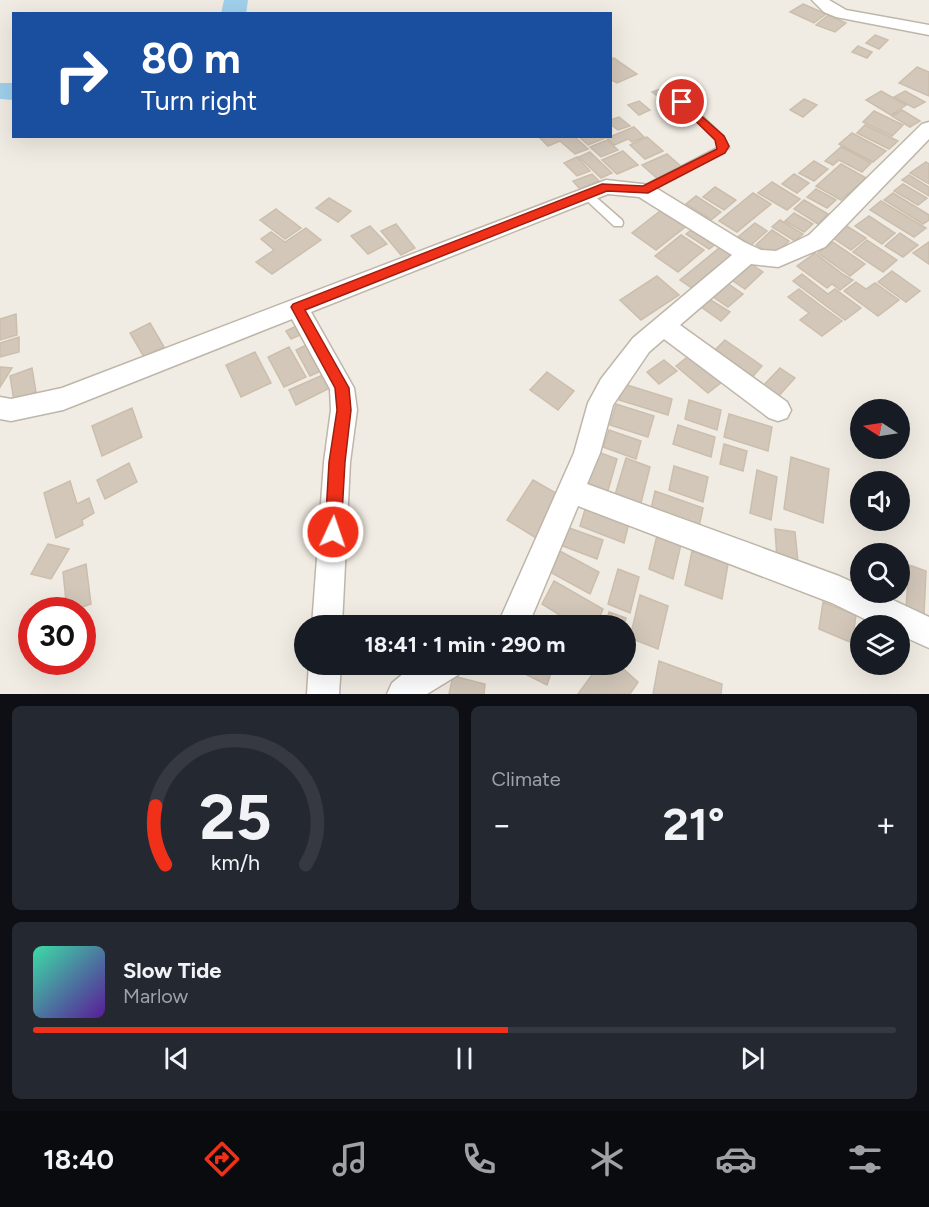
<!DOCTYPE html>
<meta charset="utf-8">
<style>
:root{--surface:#171b24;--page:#242831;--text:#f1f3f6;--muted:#9ea1a6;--line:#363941;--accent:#f13019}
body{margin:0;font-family:Figtree,sans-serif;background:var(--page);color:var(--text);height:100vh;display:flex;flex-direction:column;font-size:22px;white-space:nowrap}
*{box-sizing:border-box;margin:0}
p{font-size:20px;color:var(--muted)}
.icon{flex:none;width:33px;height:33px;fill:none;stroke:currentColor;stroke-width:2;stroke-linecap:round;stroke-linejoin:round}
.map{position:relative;height:694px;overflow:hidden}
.panel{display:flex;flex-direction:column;gap:12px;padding:12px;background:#0d0f14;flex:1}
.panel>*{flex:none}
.banner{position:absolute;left:12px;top:12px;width:600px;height:126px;border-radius:0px;box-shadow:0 6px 24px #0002;background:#1a4fa0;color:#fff;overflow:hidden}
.needle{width:39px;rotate:282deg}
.fabs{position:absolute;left:850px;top:399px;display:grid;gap:12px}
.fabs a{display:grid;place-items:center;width:60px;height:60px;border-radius:50%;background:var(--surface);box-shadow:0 6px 24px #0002;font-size:30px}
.speed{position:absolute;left:18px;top:597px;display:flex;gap:12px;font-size:30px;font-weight:700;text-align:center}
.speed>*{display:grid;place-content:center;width:78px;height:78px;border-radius:50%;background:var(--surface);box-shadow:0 6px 24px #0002;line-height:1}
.speed .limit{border:9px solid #d22;background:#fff;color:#111}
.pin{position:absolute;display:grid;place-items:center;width:51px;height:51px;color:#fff;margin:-26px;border:3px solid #fff;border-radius:50%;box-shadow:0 2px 6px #0007}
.me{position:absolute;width:66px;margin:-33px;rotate:3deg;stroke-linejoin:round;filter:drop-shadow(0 0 4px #0008)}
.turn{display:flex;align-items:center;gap:21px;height:126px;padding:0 30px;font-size:27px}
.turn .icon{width:78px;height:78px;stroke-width:2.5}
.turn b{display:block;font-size:42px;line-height:51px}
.big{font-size:45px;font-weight:700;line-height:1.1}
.panel .tile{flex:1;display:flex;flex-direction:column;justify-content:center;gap:9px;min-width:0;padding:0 21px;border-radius:9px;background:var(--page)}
.panel .dial{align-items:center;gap:0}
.dial svg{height:156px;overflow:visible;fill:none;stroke:var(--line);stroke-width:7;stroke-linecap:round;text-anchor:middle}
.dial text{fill:var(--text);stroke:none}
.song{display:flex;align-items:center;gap:18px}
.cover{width:72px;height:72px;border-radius:9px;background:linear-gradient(135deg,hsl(160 70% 55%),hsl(270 70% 35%))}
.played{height:6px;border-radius:3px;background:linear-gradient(90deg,var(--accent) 55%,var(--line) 55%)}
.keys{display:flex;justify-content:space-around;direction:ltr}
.heat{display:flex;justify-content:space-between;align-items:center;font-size:33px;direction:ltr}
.panel .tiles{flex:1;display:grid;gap:12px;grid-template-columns:1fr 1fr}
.tile:last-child{grid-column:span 2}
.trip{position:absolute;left:294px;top:615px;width:342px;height:60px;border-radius:30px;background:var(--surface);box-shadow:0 6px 24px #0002;font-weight:700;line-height:60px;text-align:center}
.tab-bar{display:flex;height:96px;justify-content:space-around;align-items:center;background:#090b0e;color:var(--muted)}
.tab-bar .icon{width:42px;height:42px}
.tab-bar .selected{color:var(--accent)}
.tab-bar b{font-size:27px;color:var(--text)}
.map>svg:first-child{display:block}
</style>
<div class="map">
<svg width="929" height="694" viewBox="0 0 929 694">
<rect width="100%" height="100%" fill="#f1ece3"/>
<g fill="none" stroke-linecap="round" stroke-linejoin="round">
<path fill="#a0d0ec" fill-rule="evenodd" d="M 224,0 L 248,0 L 246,14 L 221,14 Z
M 0,83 L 14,83 L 14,100 L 0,99 Z"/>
</g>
<path fill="#d2c7b9" stroke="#ccbeac" stroke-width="1.5" d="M 803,4 L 826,14 L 814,23 L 790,12 Z
M 828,15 L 846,23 L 835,32 L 816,25 Z
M 875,35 L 888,40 L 879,49 L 866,43 Z
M 858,46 L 872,52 L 867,58 L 852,52 Z
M 614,58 L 637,74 L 617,83 L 610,79 L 610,59 Z
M 917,67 L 929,72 L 929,96 L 899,83 Z
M 663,88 L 675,98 L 665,102 L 652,92 Z
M 881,91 L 906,105 L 891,115 L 866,100 Z
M 905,91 L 925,102 L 914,108 L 894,97 Z
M 804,99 L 817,105 L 803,117 L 790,110 Z
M 639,101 L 650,110 L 639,115 L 628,105 Z
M 902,110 L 920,121 L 910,127 L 892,116 Z
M 874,111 L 903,125 L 892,136 L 863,122 Z
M 619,117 L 630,126 L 618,130 L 610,124 L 610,120 Z
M 865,125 L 898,141 L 889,149 L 857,133 Z
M 634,127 L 644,137 L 632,142 L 628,139 L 614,145 L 607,138 Z
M 852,133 L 886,151 L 873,162 L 839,144 Z
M 538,136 L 574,136 L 588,149 L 575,154 L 560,141 L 548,146 Z
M 578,136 L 604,136 L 605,138 L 588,145 Z
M 647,137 L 663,151 L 645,159 L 630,145 Z
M 607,140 L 618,150 L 601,157 L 590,147 Z
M 841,147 L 849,151 L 871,163 L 862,172 L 839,160 L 833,165 L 825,161 Z
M 623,151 L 638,165 L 617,174 L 602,160 Z
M 590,152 L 612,173 L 601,178 L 579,157 Z
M 667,154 L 683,168 L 658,179 L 642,165 Z
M 577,157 L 590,171 L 577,176 L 564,163 Z
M 814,161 L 828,169 L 814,181 L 799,173 Z
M 926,162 L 929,164 L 929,184 L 910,173 Z
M 841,164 L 866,178 L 841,200 L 816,186 Z
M 592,174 L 599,181 L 580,189 L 573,181 Z
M 794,174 L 809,183 L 797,193 L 782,184 Z
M 909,175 L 929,187 L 929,196 L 902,180 Z
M 772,182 L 800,199 L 787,210 L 758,193 Z
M 903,184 L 927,198 L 918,205 L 894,191 Z
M 715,187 L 736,200 L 724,210 L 703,197 Z
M 816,189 L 836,200 L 827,208 L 807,197 Z
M 753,193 L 771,204 L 737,232 L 719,221 Z
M 893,193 L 929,215 L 929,220 L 923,224 L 884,200 Z
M 696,196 L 721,212 L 711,220 L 686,204 Z
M 329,198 L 351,211 L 338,222 L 316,208 Z
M 804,200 L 828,214 L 818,224 L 794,209 Z
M 881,201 L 926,228 L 914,237 L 870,210 Z
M 664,208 L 689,224 L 656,250 L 632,233 Z
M 276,209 L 301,228 L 285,239 L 260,220 Z
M 794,213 L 813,224 L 804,232 L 785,221 Z
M 869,216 L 895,233 L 882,244 L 855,226 Z
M 780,220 L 803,234 L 795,241 L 772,227 Z
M 755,223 L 767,231 L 751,245 L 738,237 Z
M 396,224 L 415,248 L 401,255 L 381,231 Z
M 845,225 L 866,238 L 851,250 L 830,236 Z
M 370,226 L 387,244 L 368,254 L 351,236 Z
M 697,226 L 720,241 L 709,249 L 686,234 Z
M 306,228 L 321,240 L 272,274 L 256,262 L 274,250 L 261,239 L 271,232 L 285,242 Z
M 772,230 L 789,241 L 773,256 L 756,245 Z
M 900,233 L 918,245 L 903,257 L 885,246 Z
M 681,235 L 704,250 L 678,272 L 655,256 Z
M 867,240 L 897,260 L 883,272 L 853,252 Z
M 833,242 L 865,264 L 850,276 L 818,253 Z
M 929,242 L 929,264 L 913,253 Z
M 724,244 L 742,256 L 699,293 L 680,280 Z
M 815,253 L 844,275 L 853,280 L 840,290 L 832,284 L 827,288 L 797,266 Z
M 745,260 L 763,272 L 745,289 L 727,277 Z
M 892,271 L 920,291 L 906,302 L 878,282 Z
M 802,274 L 828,294 L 835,289 L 861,308 L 845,320 L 793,281 Z
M 657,276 L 679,295 L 641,320 L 620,300 Z
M 723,280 L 743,294 L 728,307 L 707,293 Z
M 856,282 L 866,289 L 875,283 L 899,300 L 878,316 L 844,291 Z
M 799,289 L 820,305 L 842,321 L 822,336 L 800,320 L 809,313 L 788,297 Z
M 706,297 L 730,312 L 721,321 L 698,305 Z
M 16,314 L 17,335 L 0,340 L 0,319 Z
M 150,323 L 164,347 L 144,357 L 130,333 Z
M 300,324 L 305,333 L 291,339 L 286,331 Z
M 19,337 L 19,352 L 0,357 L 0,343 Z
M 725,340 L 762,366 L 748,382 L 710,355 Z
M 312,342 L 327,368 L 310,376 L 296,350 Z
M 289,347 L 306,377 L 284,387 L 268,357 Z
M 255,352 L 271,383 L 241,397 L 226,365 Z
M 690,355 L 722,382 L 708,393 L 676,366 Z
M 664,360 L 677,371 L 659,384 L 647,372 Z
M 0,367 L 12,368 L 0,387 Z
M 32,368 L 36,392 L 14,401 L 10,376 Z
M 780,368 L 795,378 L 775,400 L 760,389 Z
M 547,372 L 574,391 L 558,410 L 530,390 Z
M 325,374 L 332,387 L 296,405 L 289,390 Z
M 624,384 L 672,399 L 668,415 L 619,400 Z
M 689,400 L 721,410 L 717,430 L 685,419 Z
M 616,404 L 654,416 L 648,437 L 610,425 Z
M 132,408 L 142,437 L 102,456 L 92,426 Z
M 729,414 L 772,427 L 768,451 L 724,437 Z
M 678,425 L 715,437 L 711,457 L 673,444 Z
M 609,430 L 641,441 L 636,459 L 603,447 Z
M 724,444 L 747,451 L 743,471 L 720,464 Z
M 598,452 L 617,459 L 607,494 L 587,487 Z
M 791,457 L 829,469 L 823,523 L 784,509 Z
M 626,458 L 650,467 L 640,507 L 614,498 Z
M 129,463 L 137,482 L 105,499 L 97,480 Z
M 674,466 L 708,477 L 703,502 L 669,490 Z
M 757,470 L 777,477 L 771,520 L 750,513 Z
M 533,480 L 561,496 L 536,538 L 507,520 Z
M 70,481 L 77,504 L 89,498 L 94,513 L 82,520 L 83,525 L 56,538 L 44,493 Z
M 655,491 L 703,508 L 698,531 L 650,514 Z
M 587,503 L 630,519 L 624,543 L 580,526 Z
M 561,525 L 603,540 L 597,559 L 555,543 Z
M 775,529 L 795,532 L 798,562 L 777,559 Z
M 658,531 L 682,540 L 673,579 L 649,569 Z
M 48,544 L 69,549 L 51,579 L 31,574 Z
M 558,550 L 599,572 L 590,594 L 548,571 Z
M 692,551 L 728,564 L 722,599 L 685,585 Z
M 86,564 L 91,604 L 74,610 L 67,610 L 63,572 Z
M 909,565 L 926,571 L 924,615 L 906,608 Z
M 618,569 L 639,577 L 630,613 L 608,604 Z
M 554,581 L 603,609 L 596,626 L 577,626 L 542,604 Z
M 640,595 L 668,606 L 658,649 L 630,638 Z
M 823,602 L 856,615 L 852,643 L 819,629 Z
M 609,612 L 626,618 L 624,626 L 605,626 Z
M 659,661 L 722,684 L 721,694 L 653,694 Z
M 513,664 L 554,664 L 547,685 L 511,667 Z
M 600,664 L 618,664 L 638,682 L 630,694 L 578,694 Z
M 453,676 L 485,684 L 484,694 L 449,694 Z"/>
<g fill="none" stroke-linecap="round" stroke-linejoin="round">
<g stroke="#beb6a9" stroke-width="3">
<path id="service" d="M 682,99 L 685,100 L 723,136 L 729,148 L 648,192 L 640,192 L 640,188 L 719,147 L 716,139 L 679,104 L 679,100 Z
M 587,191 L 591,193 L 622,220 L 623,223 L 622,226 L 614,226 L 583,197 L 583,193 Z"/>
</g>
<g stroke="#beb6a9" stroke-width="3">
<path id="minor" d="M 812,0 L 829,0 L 846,10 L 929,25 L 929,35 L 836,17 L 824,12 Z
M 929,122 L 929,139 L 825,247 L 778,267 L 751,264 L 680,325 L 787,402 L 791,410 L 787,418 L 778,421 L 769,418 L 664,339 L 649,352 L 613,405 L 600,453 L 587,484 L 839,576 L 861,586 L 861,592 L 876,592 L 929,617 L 929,648 L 900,635 L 900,626 L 879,626 L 832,603 L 578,506 L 528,626 L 497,626 L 574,453 L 588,403 L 601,379 L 633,338 L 732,255 L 639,197 L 608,194 L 311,312 L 354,388 L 357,410 L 350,462 L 342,626 L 312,626 L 324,462 L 331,410 L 330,389 L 292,319 L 63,410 L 11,421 L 0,419 L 0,397 L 11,399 L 62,388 L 606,180 L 651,185 L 744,242 L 761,250 L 776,251 L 809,235 L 922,124 Z
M 309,664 L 341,664 L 339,694 L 307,694 Z
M 415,664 L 463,664 L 458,675 L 427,694 L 387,694 L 392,683 Z"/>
</g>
<use href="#service" fill="#fff" fill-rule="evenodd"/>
<use href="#minor" fill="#fff" fill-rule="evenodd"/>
</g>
<path fill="#f13019" stroke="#9d1f10" stroke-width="1.5" d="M 682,99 L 724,136 L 729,146 L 725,153 L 648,193 L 607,191 L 305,310 L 349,388 L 351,410 L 345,462 L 341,532 L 339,538 L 333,540 L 327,538 L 325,532 L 329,462 L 337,410 L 335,388 L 291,307 L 293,304 L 602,184 L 643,186 L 717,149 L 715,140 L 678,104 L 678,100 Z"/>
</svg>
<div class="fabs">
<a><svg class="needle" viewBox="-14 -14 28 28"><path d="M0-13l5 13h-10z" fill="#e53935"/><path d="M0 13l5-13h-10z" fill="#9ea1a6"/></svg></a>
<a><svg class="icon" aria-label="sound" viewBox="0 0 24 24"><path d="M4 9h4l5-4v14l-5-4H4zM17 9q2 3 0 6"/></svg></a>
<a><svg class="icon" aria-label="search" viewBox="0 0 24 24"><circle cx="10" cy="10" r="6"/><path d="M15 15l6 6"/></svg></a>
<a><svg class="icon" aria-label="layers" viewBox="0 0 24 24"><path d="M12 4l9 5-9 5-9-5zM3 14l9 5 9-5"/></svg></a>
</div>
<div class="speed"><div class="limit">30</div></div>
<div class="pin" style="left:682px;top:102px;background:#d93025"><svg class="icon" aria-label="arrive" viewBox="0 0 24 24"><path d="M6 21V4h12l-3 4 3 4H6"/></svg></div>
<svg class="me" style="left:333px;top:532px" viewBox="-20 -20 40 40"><circle r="17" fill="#f13019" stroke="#fff" stroke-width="3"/><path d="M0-11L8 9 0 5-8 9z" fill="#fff"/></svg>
<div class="trip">18:41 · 1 min · 290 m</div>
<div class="banner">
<div class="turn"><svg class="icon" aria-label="right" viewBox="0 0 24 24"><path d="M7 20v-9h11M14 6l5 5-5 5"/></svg><div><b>80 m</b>Turn right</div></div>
</div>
</div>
<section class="panel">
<div class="tiles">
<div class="tile dial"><svg viewBox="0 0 100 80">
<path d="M14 69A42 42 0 1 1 86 69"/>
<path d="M14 69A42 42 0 0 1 9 39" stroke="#f13019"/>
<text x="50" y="56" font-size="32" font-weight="700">25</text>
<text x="50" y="72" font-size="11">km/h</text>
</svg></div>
<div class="tile"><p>Climate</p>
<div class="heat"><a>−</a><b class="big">21°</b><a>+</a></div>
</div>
<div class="tile">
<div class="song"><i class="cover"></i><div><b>Slow Tide</b><p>Marlow</p></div></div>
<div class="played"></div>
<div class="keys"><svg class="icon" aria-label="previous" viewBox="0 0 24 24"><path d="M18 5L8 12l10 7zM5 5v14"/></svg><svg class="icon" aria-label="pause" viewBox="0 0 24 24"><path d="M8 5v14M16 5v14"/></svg><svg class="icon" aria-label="next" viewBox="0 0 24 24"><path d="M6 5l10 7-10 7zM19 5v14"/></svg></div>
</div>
</div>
</section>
<nav class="tab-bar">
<b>18:40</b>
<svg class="icon selected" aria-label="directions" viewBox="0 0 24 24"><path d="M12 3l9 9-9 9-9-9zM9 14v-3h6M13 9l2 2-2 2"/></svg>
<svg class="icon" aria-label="music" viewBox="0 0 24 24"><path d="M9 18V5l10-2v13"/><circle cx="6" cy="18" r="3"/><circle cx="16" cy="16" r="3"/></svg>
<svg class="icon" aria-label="phone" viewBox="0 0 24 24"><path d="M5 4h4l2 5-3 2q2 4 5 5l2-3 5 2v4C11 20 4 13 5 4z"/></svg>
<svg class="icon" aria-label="climate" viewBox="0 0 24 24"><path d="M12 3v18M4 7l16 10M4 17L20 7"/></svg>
<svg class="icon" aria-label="car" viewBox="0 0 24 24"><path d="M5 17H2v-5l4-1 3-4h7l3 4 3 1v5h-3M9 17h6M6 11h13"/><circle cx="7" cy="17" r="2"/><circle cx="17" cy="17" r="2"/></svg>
<svg class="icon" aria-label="filters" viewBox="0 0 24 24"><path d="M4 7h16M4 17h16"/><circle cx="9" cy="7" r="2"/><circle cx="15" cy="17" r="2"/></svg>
</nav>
